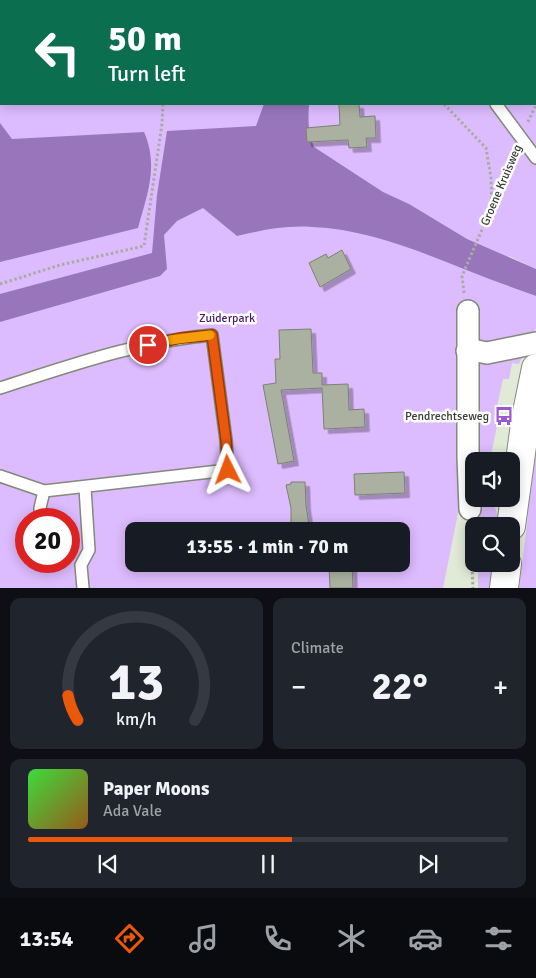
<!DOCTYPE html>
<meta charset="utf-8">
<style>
:root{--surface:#171b24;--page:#20242c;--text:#f1f3f6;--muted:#9ea1a6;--line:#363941;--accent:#ea580c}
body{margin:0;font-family:Signika,sans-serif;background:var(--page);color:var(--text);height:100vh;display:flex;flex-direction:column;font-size:19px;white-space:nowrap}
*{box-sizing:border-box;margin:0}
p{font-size:16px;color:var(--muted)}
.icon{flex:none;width:28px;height:28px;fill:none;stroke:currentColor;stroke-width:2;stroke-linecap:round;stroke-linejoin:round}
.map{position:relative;height:588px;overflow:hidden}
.panel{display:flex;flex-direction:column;gap:10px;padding:10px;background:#0d0f14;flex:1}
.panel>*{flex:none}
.banner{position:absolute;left:0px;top:0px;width:536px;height:105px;box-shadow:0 2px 12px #0003;background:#0b6e4f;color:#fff;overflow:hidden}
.fabs{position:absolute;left:465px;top:452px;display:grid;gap:10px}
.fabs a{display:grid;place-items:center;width:55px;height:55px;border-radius:10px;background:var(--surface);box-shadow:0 2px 12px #0003;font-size:25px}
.speed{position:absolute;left:15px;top:508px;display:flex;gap:10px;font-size:25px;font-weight:700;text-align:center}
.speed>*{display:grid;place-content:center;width:65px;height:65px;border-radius:50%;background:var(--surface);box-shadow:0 2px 12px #0003;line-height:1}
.speed .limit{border:8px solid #d22;background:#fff;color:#111}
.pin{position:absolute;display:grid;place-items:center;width:42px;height:42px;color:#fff;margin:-21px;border:2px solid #fff;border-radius:50%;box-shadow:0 1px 5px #0007}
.me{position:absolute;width:55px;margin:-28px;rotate:357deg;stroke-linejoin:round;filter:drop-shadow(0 0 4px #0008)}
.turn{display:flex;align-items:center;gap:18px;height:105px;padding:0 25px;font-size:22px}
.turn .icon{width:65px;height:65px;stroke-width:2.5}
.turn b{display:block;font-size:35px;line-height:42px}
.big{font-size:38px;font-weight:700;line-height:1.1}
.panel .card{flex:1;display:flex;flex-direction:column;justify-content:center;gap:8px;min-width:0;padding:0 18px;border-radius:10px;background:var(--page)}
.panel .dial{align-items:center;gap:0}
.dial svg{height:130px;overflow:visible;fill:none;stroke:var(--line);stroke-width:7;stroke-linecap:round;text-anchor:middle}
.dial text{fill:var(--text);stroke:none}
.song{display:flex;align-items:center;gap:15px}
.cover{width:60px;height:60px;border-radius:8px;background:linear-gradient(135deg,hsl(120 70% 55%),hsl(30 70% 35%))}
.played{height:5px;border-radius:2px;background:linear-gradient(90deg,var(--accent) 55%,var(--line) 55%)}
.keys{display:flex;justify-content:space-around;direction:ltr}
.heat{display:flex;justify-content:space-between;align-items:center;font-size:28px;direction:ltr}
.panel .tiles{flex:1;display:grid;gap:10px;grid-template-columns:1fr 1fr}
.card:last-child{grid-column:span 2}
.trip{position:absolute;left:125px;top:522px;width:285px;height:50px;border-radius:10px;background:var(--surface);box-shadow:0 2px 12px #0003;font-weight:700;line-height:50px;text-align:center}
.dock{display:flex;height:80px;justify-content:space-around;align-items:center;background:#090b0e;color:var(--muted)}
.dock .icon{width:35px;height:35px}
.dock .selected{color:var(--accent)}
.dock b{font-size:22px;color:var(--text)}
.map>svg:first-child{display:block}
</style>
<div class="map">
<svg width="536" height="588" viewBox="0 0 536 588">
<defs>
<filter id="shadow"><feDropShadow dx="4.5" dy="4.5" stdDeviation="0" flood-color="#0004"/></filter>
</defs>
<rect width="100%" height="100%" fill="#e1e9d7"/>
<path fill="#dcbbfe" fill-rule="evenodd" d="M 0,0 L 536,0 L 536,269 L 509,256 L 503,284 L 536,296 L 536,328 L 519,364 L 512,363 L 509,379 L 503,379 L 494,420 L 497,426 L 491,455 L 498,457 L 500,461 L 479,461 L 476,457 L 474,433 L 443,588 L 0,588 ZM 1,1 L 535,1 L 535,104 L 1,104 ZM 26,519 L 69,519 L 69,561 L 26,561 ZM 134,531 L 401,531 L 401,564 L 134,564 Z
M 536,423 L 536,588 L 519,588 L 527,525 L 532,443 Z
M 477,499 L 490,499 C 497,508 498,516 497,526 L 477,526 Z
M 478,564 L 492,564 L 490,588 L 478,588 Z"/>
<path fill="#9976bc" d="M 264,104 L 309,104 C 308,119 308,133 314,147 L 383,192 L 409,204 L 467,239 L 536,269 L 536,296 C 514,288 491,280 469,271 C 419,251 366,229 312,227 C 287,225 262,230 237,236 L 203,208 L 177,221 L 164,235 L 167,269 L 160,276 L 0,322 L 0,294 L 152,253 L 157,195 L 167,131 L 256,126 Z
M 0,123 L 12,139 L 144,132 C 159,166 147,195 138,228 L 0,262 Z"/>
<path fill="#aab1a0" stroke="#7b8272" filter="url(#shadow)" d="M 339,104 L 359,104 L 360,117 L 375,116 L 376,138 L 366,138 L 367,147 L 349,148 L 348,140 L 307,142 L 306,128 L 340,125 Z
M 342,250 L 351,269 L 320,287 L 309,263 L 326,254 L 328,258 Z
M 311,329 L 313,373 L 322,373 L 322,385 L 348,384 L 349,410 L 364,409 L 365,427 L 324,429 L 322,388 L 281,390 L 294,461 L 278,464 L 263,385 L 276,383 L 275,359 L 280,359 L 279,330 Z
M 404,472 L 405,493 L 355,495 L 354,474 Z
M 291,482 L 305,482 L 306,506 L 310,531 L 296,531 L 295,528 L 291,528 L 291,508 L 286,485 L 291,484 Z
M 329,564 L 352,564 L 353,588 L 330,588 Z"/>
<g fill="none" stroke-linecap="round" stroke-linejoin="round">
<g stroke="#838a7a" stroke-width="14">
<path id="lane" d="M 496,104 L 536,158
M 0,388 C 69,366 139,341 212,335 L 226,440 L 228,470 L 44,491 L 0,476
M 40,519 L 40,508 L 44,491
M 83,588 L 81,565 L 89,550 L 85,488"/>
</g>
<g stroke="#838a7a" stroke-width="24">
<path id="street" d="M 468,311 L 468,457 L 470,509
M 467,351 L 477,351 L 487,353 L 536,343"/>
</g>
<g stroke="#838a7a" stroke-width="30">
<path id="primary" d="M 511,526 L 526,417 L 536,368
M 504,588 L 507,564"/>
</g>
<path stroke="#a7aea0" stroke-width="3" stroke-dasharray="2.5 2.5" stroke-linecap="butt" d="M 380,0 L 381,1
M 446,0 L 446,1
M 487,0 L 490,1
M 518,0 L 519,1
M 167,1 L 167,0
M 535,14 L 536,15
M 535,33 L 536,33
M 444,104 L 486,148 L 491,178 L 492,206
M 528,122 L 536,105
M 0,284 L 60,265 L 144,246 L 162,124 L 163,104
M 464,293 L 462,276 L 515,153
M 470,527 L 473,588"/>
<use href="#lane" stroke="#fff" stroke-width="11"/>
<use href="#street" stroke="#fff" stroke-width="21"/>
<use href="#primary" stroke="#fff" stroke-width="28"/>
</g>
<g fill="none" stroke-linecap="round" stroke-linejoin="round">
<g stroke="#983908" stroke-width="12">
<path id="route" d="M 148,345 L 181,338 L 212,335 L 226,440 L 228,470"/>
</g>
<use href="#route" stroke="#ea580c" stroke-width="9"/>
<path stroke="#f59e0b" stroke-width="9" d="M 170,340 L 210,335"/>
</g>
<defs>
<g id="bus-bare" transform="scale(1.5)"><path d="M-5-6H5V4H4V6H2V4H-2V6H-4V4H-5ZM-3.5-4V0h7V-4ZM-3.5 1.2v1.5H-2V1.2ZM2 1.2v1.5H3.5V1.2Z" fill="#9a59d0" stroke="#fff" stroke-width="2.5" paint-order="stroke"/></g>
</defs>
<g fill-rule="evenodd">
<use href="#bus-bare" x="504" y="416"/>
</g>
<g text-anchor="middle" stroke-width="5" stroke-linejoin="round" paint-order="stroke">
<g font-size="12" fill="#3a3d36" stroke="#fff">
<text transform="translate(501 185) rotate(-67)" y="4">Groene Kruisweg</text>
</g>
<g font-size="12" fill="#4b196e" stroke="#fff">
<text x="227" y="322">Zuiderpark</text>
</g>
<g font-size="12" fill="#3a3d36" stroke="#fff" text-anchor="end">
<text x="489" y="420">Pendrechtseweg</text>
</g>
</g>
</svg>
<div class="fabs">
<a><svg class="icon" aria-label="sound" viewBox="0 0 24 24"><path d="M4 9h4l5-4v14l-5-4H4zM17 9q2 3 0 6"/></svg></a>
<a><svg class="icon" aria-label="search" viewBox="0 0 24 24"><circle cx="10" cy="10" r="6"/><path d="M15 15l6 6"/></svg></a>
</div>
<div class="speed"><div class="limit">20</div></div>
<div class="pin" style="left:148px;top:345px;background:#d93025"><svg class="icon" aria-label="arrive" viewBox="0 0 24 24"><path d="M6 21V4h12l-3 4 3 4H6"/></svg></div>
<svg class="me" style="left:228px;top:470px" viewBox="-20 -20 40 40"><path d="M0-17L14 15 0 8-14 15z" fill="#ea580c" stroke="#fff" stroke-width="4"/></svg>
<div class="trip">13:55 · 1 min · 70 m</div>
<div class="banner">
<div class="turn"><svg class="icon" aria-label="left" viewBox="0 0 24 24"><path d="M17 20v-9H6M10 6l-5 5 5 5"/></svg><div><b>50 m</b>Turn left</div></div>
</div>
</div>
<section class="panel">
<div class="tiles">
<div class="card dial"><svg viewBox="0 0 100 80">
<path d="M14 69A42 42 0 1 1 86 69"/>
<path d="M14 69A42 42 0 0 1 8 54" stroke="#ea580c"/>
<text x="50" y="56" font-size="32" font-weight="700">13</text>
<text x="50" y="72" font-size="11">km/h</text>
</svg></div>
<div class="card"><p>Climate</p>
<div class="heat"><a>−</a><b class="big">22°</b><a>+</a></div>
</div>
<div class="card">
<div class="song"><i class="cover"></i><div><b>Paper Moons</b><p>Ada Vale</p></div></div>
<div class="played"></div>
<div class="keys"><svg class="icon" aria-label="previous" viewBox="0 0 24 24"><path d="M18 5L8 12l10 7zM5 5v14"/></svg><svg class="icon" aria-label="pause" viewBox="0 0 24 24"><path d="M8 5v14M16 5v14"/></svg><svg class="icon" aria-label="next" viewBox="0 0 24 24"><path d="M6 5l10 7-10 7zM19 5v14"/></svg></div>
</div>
</div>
</section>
<nav class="dock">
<b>13:54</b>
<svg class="icon selected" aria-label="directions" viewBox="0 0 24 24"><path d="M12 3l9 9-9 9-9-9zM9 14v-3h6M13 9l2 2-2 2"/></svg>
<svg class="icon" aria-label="music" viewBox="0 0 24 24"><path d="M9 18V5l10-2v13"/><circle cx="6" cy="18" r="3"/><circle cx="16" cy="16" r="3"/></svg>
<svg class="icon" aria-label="phone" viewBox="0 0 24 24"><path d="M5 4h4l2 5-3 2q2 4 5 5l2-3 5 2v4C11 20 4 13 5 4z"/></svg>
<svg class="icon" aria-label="climate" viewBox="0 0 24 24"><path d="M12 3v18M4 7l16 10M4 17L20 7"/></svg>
<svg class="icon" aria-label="car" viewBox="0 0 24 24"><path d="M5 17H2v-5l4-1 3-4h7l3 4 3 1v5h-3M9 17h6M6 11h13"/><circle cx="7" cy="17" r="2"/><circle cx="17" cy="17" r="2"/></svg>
<svg class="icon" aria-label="filters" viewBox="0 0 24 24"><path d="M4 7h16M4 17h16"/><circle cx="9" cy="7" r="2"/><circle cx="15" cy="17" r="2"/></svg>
</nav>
